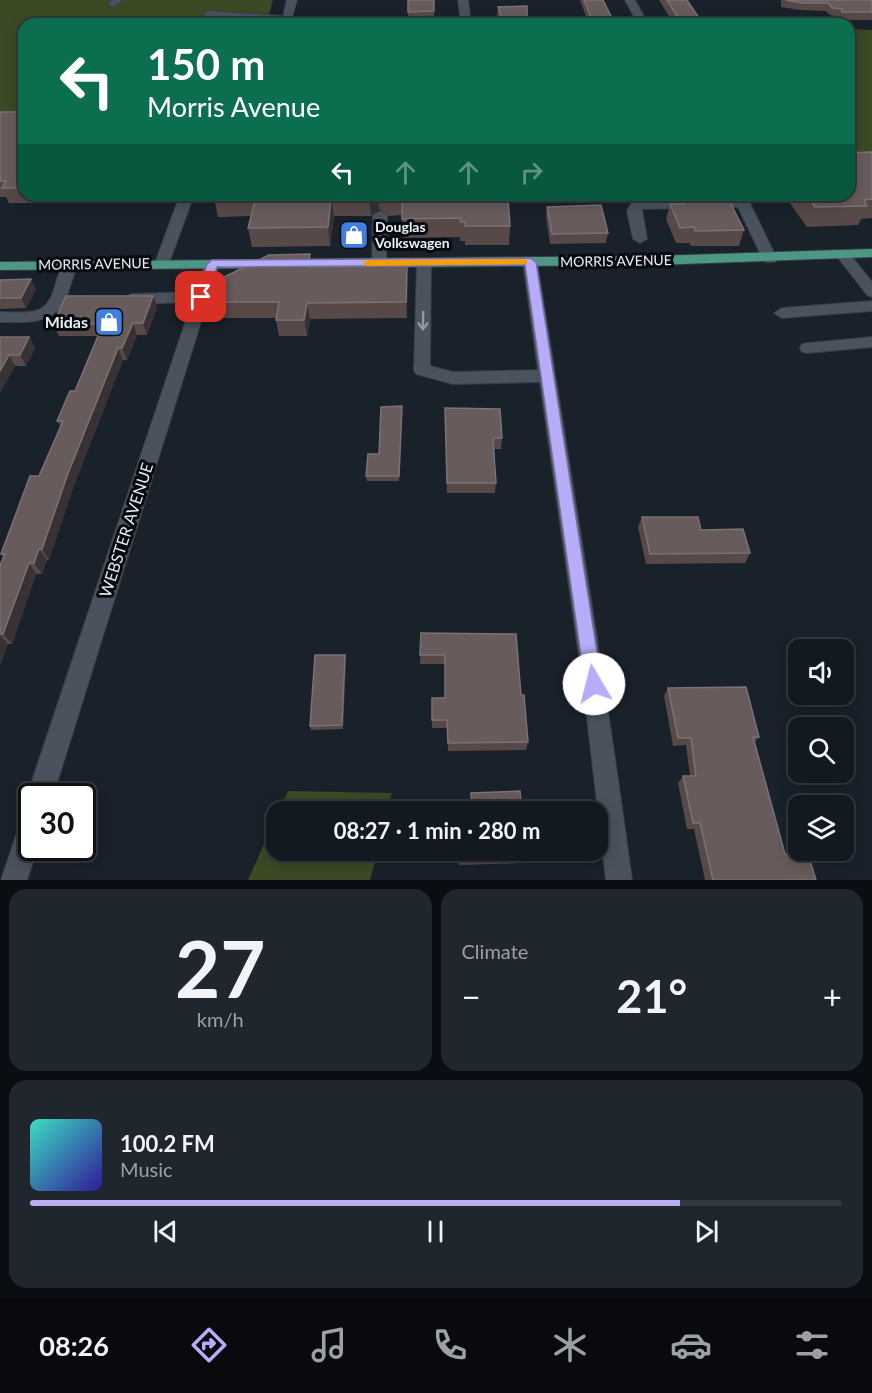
<!DOCTYPE html>
<meta charset="utf-8">
<style>
:root{--surface:#131920;--page:#20262d;--text:#f1f3f6;--muted:#9da0a5;--line:#32383e;--accent:#b6acf8}
body{margin:0;font-family:Lato,sans-serif;background:var(--page);color:var(--text);height:100vh;display:flex;flex-direction:column;font-size:22px;white-space:nowrap}
*{box-sizing:border-box;margin:0}
p{font-size:20px;color:var(--muted)}
.icon{flex:none;width:33px;height:33px;fill:none;stroke:currentColor;stroke-width:2;stroke-linecap:round;stroke-linejoin:round}
.map{position:relative;height:880px;overflow:hidden}
.panel{display:flex;flex-direction:column;gap:9px;padding:9px;background:#0a0e12;flex:1}
.panel>*{flex:none}
.top-card{position:absolute;left:18px;top:18px;width:837px;height:183px;border-radius:18px;box-shadow:0 3px 15px #0003,0 0 0 2px var(--line);background:#0b6e4f;color:#fff;overflow:hidden}
.fabs{position:absolute;left:788px;top:639px;display:grid;gap:12px}
.fabs a{display:grid;place-items:center;width:66px;height:66px;border-radius:12px;background:var(--surface);box-shadow:0 3px 15px #0003,0 0 0 2px var(--line);font-size:30px}
.speed{position:absolute;left:18px;top:783px;display:flex;gap:12px;font-size:30px;font-weight:700;text-align:center}
.speed>*{display:grid;place-content:center;width:78px;height:78px;border-radius:50%;background:var(--surface);box-shadow:0 3px 15px #0003,0 0 0 2px var(--line);line-height:1}
.speed .limit{border:3px solid #111;border-radius:9px;background:#fff;color:#111}
.pin{position:absolute;display:grid;place-items:center;width:51px;height:51px;color:#fff;margin:-26px;border-radius:12px;box-shadow:0 3px 9px #0006}
.me{position:absolute;width:66px;margin:-33px;rotate:352deg;stroke-linejoin:round;filter:drop-shadow(0 0 4px #0008)}
.turn{display:flex;align-items:center;gap:21px;height:126px;padding:0 30px;font-size:27px}
.turn .icon{width:78px;height:78px;stroke-width:2.5}
.turn b{display:block;font-size:42px;line-height:51px}
.lanes{display:flex;align-items:center;height:57px;padding:0 30px;background:#0003;justify-content:center;gap:30px;direction:ltr}
.lanes .off{opacity:.35}
.big{font-size:45px;font-weight:700;line-height:1.1}
.panel .tile{flex:1;display:flex;flex-direction:column;justify-content:center;gap:9px;min-width:0;padding:0 21px;border-radius:18px;background:var(--page)}
.panel .dial{align-items:center;gap:0}
.dial b{font-size:78px;line-height:1}
.song{display:flex;align-items:center;gap:18px}
.cover{width:72px;height:72px;border-radius:9px;background:linear-gradient(135deg,hsl(170 70% 55%),hsl(250 70% 35%))}
.played{height:6px;border-radius:3px;background:linear-gradient(90deg,var(--accent) 80%,var(--line) 80%)}
.keys{display:flex;justify-content:space-around;direction:ltr}
.heat{display:flex;justify-content:space-between;align-items:center;font-size:33px;direction:ltr}
.panel .tiles{flex:1;display:grid;gap:9px;grid-template-columns:1fr 1fr}
.tile:last-child{grid-column:span 2}
.trip{position:absolute;left:266px;top:801px;width:342px;height:60px;border-radius:18px;background:var(--surface);box-shadow:0 3px 15px #0003,0 0 0 2px var(--line);font-weight:700;line-height:60px;text-align:center}
.dock{display:flex;height:96px;justify-content:space-around;align-items:center;background:#080a0d;color:var(--muted)}
.dock .icon{width:42px;height:42px}
.dock .selected{color:var(--accent)}
.dock b{font-size:27px;color:var(--text)}
.map>svg:first-child{display:block}
</style>
<div class="map">
<svg width="872" height="880" viewBox="0 0 872 880">
<rect width="100%" height="100%" fill="#19212a"/>
<path fill="#394a24" d="M 0,0 L 273,0 L 266,24 L 24,24 L 24,122 L 0,122 Z
M 757,17 L 798,24 L 713,24 L 711,21 Z
M 849,29 L 872,30 L 872,163 L 849,164 Z
M 288,791 L 392,793 L 387,811 L 279,811 Z
M 276,817 L 276,850 L 378,851 L 370,880 L 248,880 Z"/>
<g fill="none" stroke-linecap="round" stroke-linejoin="round">
<g stroke="#373d45" stroke-width="2">
<path id="minor" d="M 112,0 L 123,0 L 113,7 L 108,4 Z
M 287,0 L 297,0 L 290,24 L 208,17 L 203,14 L 208,11 L 283,16 Z
M 458,0 L 468,0 L 471,24 L 461,24 Z
M 625,0 L 635,0 L 648,24 L 638,24 Z
M 180,195 L 194,195 L 169,263 L 167,266 L 157,266 L 155,263 Z
M 732,195 L 746,195 L 777,259 L 775,262 L 765,262 L 763,259 L 738,207 L 642,209 L 647,239 L 640,243 L 633,239 L 627,211 L 632,202 L 734,199 Z
M 380,211 L 387,215 L 386,263 L 379,267 L 372,263 L 373,215 Z
M 843,251 L 848,252 L 872,282 L 872,297 L 867,295 L 836,255 Z
M 530,258 L 537,262 C 570,467 604,673 632,880 L 606,880 L 583,684 L 540,382 L 453,384 L 416,374 L 414,370 L 417,263 L 424,259 L 431,263 L 430,366 L 453,372 L 538,370 L 523,262 Z
M 212,260 L 219,264 L 53,796 L 32,796 L 32,805 L 27,796 L 192,302 L 131,304 L 123,299 L 131,294 L 195,292 L 205,264 Z
M 70,261 L 77,265 L 67,296 L 94,297 L 97,300 L 94,303 L 62,306 C 47,325 22,322 0,322 L 0,312 C 12,312 27,314 38,310 C 59,303 53,265 70,261 Z
M 872,301 L 872,311 L 782,318 L 774,313 L 782,308 Z
M 872,337 L 872,347 L 808,353 L 802,352 L 800,348 L 802,344 L 808,343 Z
M 32,811 L 32,848 L 38,848 L 27,880 L 1,880 L 23,815 Z"/>
</g>
<g stroke="#373d45" stroke-width="2">
<path id="major" d="M 872,249 L 872,257 L 654,265 L 0,270 L 0,262 L 654,256 Z"/>
</g>
<use href="#minor" fill="#49525d" fill-rule="evenodd"/>
<use href="#major" fill="#4d9885" fill-rule="evenodd"/>
</g>
<path fill="#574948" d="M 408,0 L 434,0 L 434,20 L 408,21 Z
M 580,0 L 603,0 L 615,24 L 589,24 Z
M 659,0 L 687,0 L 703,24 L 674,24 Z
M 781,0 L 872,0 L 872,20 L 839,20 L 839,17 L 830,15 L 826,11 L 800,10 L 781,7 Z
M 498,7 L 527,24 L 500,24 L 497,16 Z
M 0,112 L 24,112 L 24,195 L 56,195 L 52,203 L 9,203 L 6,197 L 0,197 Z
M 872,152 L 872,218 L 861,219 L 858,225 L 807,227 L 784,195 L 849,195 Z
M 215,195 L 454,195 L 454,198 L 510,226 L 509,245 L 465,245 L 465,241 L 460,241 L 460,237 L 403,238 L 402,215 L 389,216 L 379,209 L 371,216 L 334,216 L 330,246 L 252,247 L 248,228 L 251,216 L 218,217 L 214,198 Z
M 683,201 L 744,230 L 739,246 L 691,246 L 689,243 L 676,243 L 666,219 L 670,204 L 683,204 Z
M 547,207 L 608,233 L 606,243 L 550,244 L 546,217 Z
M 407,266 L 407,318 L 310,319 L 307,336 L 279,336 L 276,320 L 276,318 L 219,318 L 215,302 L 312,267 Z
M 0,280 L 36,290 L 26,308 L 0,309 Z
M 153,296 L 157,307 L 147,335 L 137,335 L 127,360 L 123,360 L 73,488 L 49,560 L 47,560 L 42,574 L 36,574 L 12,644 L 8,644 L 0,665 L 0,565 L 3,557 L 1,554 L 39,476 L 61,427 L 57,421 L 75,391 L 98,336 L 59,336 L 53,324 Z
M 0,337 L 29,337 L 35,348 L 26,366 L 15,366 L 0,393 Z
M 402,412 L 399,481 L 367,481 L 366,476 Z
M 445,418 L 502,438 L 501,449 L 494,449 L 496,483 L 495,493 L 447,493 Z
M 642,517 L 701,530 L 750,553 L 745,563 L 646,564 L 638,527 Z
M 421,633 L 521,695 L 528,742 L 526,750 L 448,751 L 447,728 L 432,728 L 432,698 L 445,698 L 445,664 L 420,664 Z
M 345,655 L 346,660 L 343,729 L 311,730 L 310,726 Z
M 668,688 L 759,737 L 754,743 L 785,854 L 816,880 L 705,880 L 694,829 L 687,829 L 678,783 L 683,776 L 690,776 L 686,745 L 673,746 L 664,696 Z
M 458,850 L 527,850 L 528,857 L 526,863 L 459,865 Z"/>
<path fill="#383234" d="M 48,195 L 56,195 L 52,203 Z
M 372,195 L 378,195 L 379,209 L 371,216 L 369,197 Z
M 331,198 L 334,216 L 330,246 L 328,227 Z
M 310,254 L 312,270 L 308,267 Z
M 407,266 L 408,282 L 407,318 L 406,302 Z
M 31,279 L 36,290 L 26,308 L 21,298 Z
M 153,296 L 157,307 L 147,335 L 143,323 Z
M 307,303 L 310,319 L 307,336 L 304,320 Z
M 133,323 L 137,335 L 127,360 L 122,348 Z
M 29,337 L 35,348 L 26,366 L 20,355 Z
M 118,348 L 123,360 L 73,488 L 49,560 L 42,549 L 67,476 Z
M 9,355 L 15,366 L 0,393 L 0,371 Z
M 39,549 L 47,560 L 42,574 L 34,563 Z
M 29,563 L 36,574 L 12,644 L 3,634 Z
M 0,635 L 8,644 L 0,665 Z
M 345,655 L 346,660 L 343,729 L 342,725 Z"/>
<path fill="#675b5b" stroke="#7b7273" stroke-width="1.5" d="M 408,0 L 434,0 L 434,11 L 408,12 Z
M 584,0 L 603,0 L 615,24 L 594,24 Z
M 667,0 L 687,0 L 703,24 L 682,24 Z
M 786,0 L 872,0 L 872,12 L 842,12 L 842,9 L 832,8 L 829,3 L 803,3 Z
M 527,6 L 527,24 L 504,24 L 498,7 Z
M 0,112 L 24,112 L 24,188 L 2,188 L 6,181 L 0,181 Z
M 872,152 L 872,199 L 864,200 L 867,206 L 815,207 L 806,195 L 849,195 L 849,153 Z
M 215,195 L 372,195 L 369,197 L 331,198 L 328,227 L 248,228 L 256,197 L 214,198 Z
M 385,195 L 454,195 L 454,198 L 508,199 L 510,226 L 465,226 L 465,222 L 461,222 L 460,218 L 402,219 L 402,197 L 388,197 Z
M 729,200 L 744,230 L 695,231 L 694,227 L 680,228 L 670,204 L 684,204 L 683,201 Z
M 601,205 L 608,233 L 552,234 L 547,207 Z
M 310,254 L 308,267 L 407,266 L 406,302 L 307,303 L 304,320 L 276,320 L 279,302 L 215,302 L 222,278 L 269,255 Z
M 31,279 L 21,298 L 0,298 L 0,280 Z
M 66,296 L 153,296 L 143,323 L 133,323 L 122,348 L 118,348 L 67,476 L 42,549 L 39,549 L 34,563 L 29,563 L 3,634 L 0,634 L 0,565 L 5,554 L 1,554 L 30,476 L 39,476 L 63,421 L 57,421 L 70,391 L 75,391 L 103,324 L 53,324 Z
M 0,337 L 29,337 L 20,355 L 9,355 L 0,371 Z
M 402,406 L 399,476 L 366,476 L 368,454 L 379,454 L 381,407 Z
M 445,408 L 500,409 L 502,438 L 494,438 L 493,440 L 496,483 L 447,483 Z
M 642,517 L 698,517 L 701,530 L 743,529 L 750,553 L 650,554 Z
M 421,633 L 516,634 L 521,695 L 524,695 L 528,742 L 448,743 L 447,720 L 432,720 L 432,698 L 445,698 L 445,655 L 420,655 Z
M 315,655 L 345,655 L 342,725 L 310,726 Z
M 746,687 L 759,737 L 753,737 L 785,854 L 808,854 L 816,880 L 713,880 L 700,823 L 693,823 L 683,776 L 696,776 L 691,738 L 678,738 L 668,688 Z
M 520,791 L 522,812 L 472,812 L 471,793 Z
M 459,850 L 527,850 L 528,857 L 460,859 Z"/>
<defs><path id="oneway-shaft" d="M-6 0H5M1.5-3L5.5 0L1.5 3" fill="none" stroke-width="1.6" stroke-linecap="round" stroke-linejoin="round" transform="scale(1.5)"/></defs>
<use stroke="#9199a2" href="#oneway-shaft" transform="translate(423 321) rotate(91)"/>
<path fill="#b6acf8" stroke="#7670a1" stroke-width="1.5" d="M 530,258 L 536,262 L 602,684 L 600,690 L 594,693 L 587,690 L 585,684 L 525,265 L 217,267 L 206,300 L 197,300 L 196,297 L 207,264 L 212,260 Z"/>
<path fill="#f59e0b" d="M 523,259 L 527,260 L 527,264 L 367,266 L 362,263 L 367,260 Z"/>
<defs>
<g id="shop-square" transform="scale(1.5)"><rect x="-9" y="-9" width="18" height="18" rx="4" fill="#3f7fe0" stroke="#070b0f"/><path d="M-5-2.5h2.3a2.7 3.5 0 0 1 5.4 0H5L5.5 6h-11ZM-1.5-2.5h3a1.5 2.3 0 0 0-3 0Z" fill="#fff"/></g>
</defs>
<g fill-rule="evenodd">
<use href="#shop-square" x="354" y="235"/>
<use href="#shop-square" x="109" y="322"/>
</g>
<g text-anchor="middle" stroke-width="6" stroke-linejoin="round" paint-order="stroke">
<g font-size="14" font-weight="bold" fill="#eaeff6" stroke="#070b0f" text-anchor="start">
<text x="375" y="232">Douglas<tspan x="375" dy="16">Volkswagen</tspan></text>
</g>
<g font-size="14" fill="#eaeff6" stroke="#070b0f">
<text transform="translate(616 261) rotate(-1)" y="5">MORRIS AVENUE</text>
<text transform="translate(94 264) rotate(-1)" y="5">MORRIS AVENUE</text>
</g>
<g font-size="16" font-weight="bold" fill="#eaeff6" stroke="#070b0f" text-anchor="end">
<text x="88" y="328">Midas</text>
</g>
<g font-size="16" fill="#eaeff6" stroke="#070b0f">
<text transform="translate(126 530) rotate(-72)" y="6">WEBSTER AVENUE</text>
</g>
</g>
</svg>
<div class="fabs">
<a><svg class="icon" aria-label="sound" viewBox="0 0 24 24"><path d="M4 9h4l5-4v14l-5-4H4zM17 9q2 3 0 6"/></svg></a>
<a><svg class="icon" aria-label="search" viewBox="0 0 24 24"><circle cx="10" cy="10" r="6"/><path d="M15 15l6 6"/></svg></a>
<a><svg class="icon" aria-label="layers" viewBox="0 0 24 24"><path d="M12 4l9 5-9 5-9-5zM3 14l9 5 9-5"/></svg></a>
</div>
<div class="speed"><div class="limit">30</div></div>
<div class="pin" style="left:201px;top:297px;background:#d93025"><svg class="icon" aria-label="arrive" viewBox="0 0 24 24"><path d="M6 21V4h12l-3 4 3 4H6"/></svg></div>
<svg class="me" style="left:594px;top:684px" viewBox="-20 -20 40 40"><circle r="19" fill="#fff"/><path d="M0-13L10 11 0 6-10 11z" fill="#b6acf8"/></svg>
<div class="trip">08:27 · 1 min · 280 m</div>
<div class="top-card">
<div class="turn"><svg class="icon" aria-label="left" viewBox="0 0 24 24"><path d="M17 20v-9H6M10 6l-5 5 5 5"/></svg><div><b>150 m</b>Morris Avenue</div></div>
<div class="lanes"><svg class="icon" aria-label="left" viewBox="0 0 24 24"><path d="M17 20v-9H6M10 6l-5 5 5 5"/></svg><svg class="icon off" aria-label="ahead" viewBox="0 0 24 24"><path d="M12 20V5M6 11l6-6 6 6"/></svg><svg class="icon off" aria-label="ahead" viewBox="0 0 24 24"><path d="M12 20V5M6 11l6-6 6 6"/></svg><svg class="icon off" aria-label="right" viewBox="0 0 24 24"><path d="M7 20v-9h11M14 6l5 5-5 5"/></svg></div>
</div>
</div>
<section class="panel">
<div class="tiles">
<div class="tile dial"><b>27</b><p>km/h</p></div>
<div class="tile"><p>Climate</p>
<div class="heat"><a>−</a><b class="big">21°</b><a>+</a></div>
</div>
<div class="tile">
<div class="song"><i class="cover"></i><div><b>100.2 FM</b><p>Music</p></div></div>
<div class="played"></div>
<div class="keys"><svg class="icon" aria-label="previous" viewBox="0 0 24 24"><path d="M18 5L8 12l10 7zM5 5v14"/></svg><svg class="icon" aria-label="pause" viewBox="0 0 24 24"><path d="M8 5v14M16 5v14"/></svg><svg class="icon" aria-label="next" viewBox="0 0 24 24"><path d="M6 5l10 7-10 7zM19 5v14"/></svg></div>
</div>
</div>
</section>
<nav class="dock">
<b>08:26</b>
<svg class="icon selected" aria-label="directions" viewBox="0 0 24 24"><path d="M12 3l9 9-9 9-9-9zM9 14v-3h6M13 9l2 2-2 2"/></svg>
<svg class="icon" aria-label="music" viewBox="0 0 24 24"><path d="M9 18V5l10-2v13"/><circle cx="6" cy="18" r="3"/><circle cx="16" cy="16" r="3"/></svg>
<svg class="icon" aria-label="phone" viewBox="0 0 24 24"><path d="M5 4h4l2 5-3 2q2 4 5 5l2-3 5 2v4C11 20 4 13 5 4z"/></svg>
<svg class="icon" aria-label="climate" viewBox="0 0 24 24"><path d="M12 3v18M4 7l16 10M4 17L20 7"/></svg>
<svg class="icon" aria-label="car" viewBox="0 0 24 24"><path d="M5 17H2v-5l4-1 3-4h7l3 4 3 1v5h-3M9 17h6M6 11h13"/><circle cx="7" cy="17" r="2"/><circle cx="17" cy="17" r="2"/></svg>
<svg class="icon" aria-label="filters" viewBox="0 0 24 24"><path d="M4 7h16M4 17h16"/><circle cx="9" cy="7" r="2"/><circle cx="15" cy="17" r="2"/></svg>
</nav>
